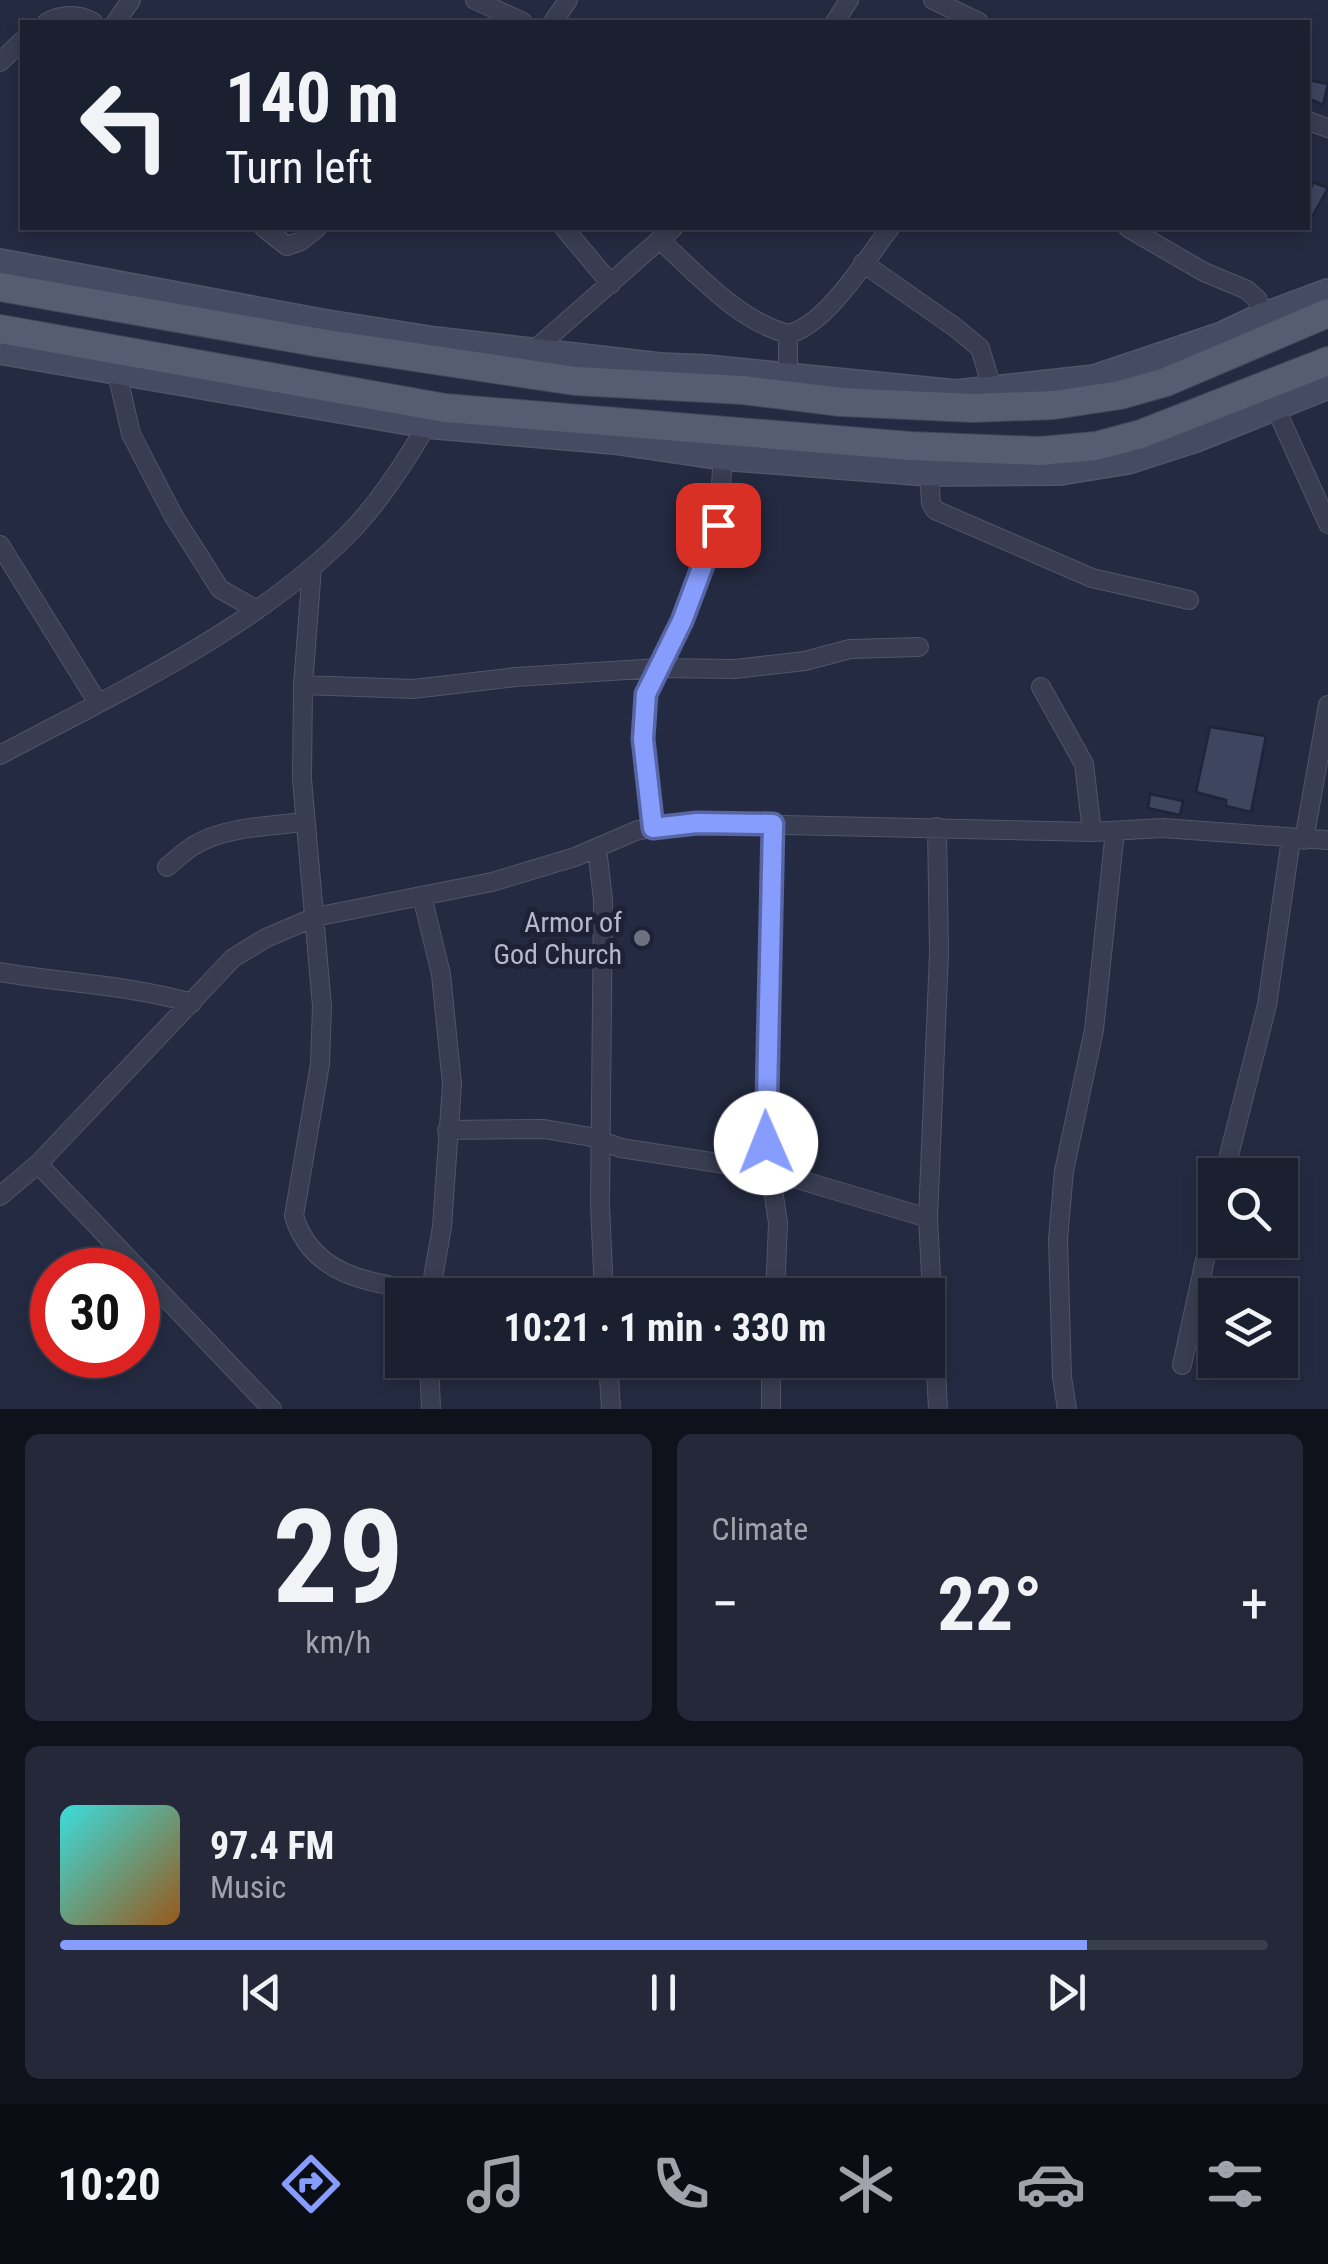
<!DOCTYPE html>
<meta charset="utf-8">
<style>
:root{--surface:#1b2031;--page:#242839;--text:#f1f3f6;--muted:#a0a3ab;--line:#393e4d;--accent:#879dfe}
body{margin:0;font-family:"Roboto Condensed",sans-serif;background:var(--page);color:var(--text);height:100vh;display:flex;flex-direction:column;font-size:38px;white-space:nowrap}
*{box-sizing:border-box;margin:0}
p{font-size:32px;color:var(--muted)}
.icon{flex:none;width:55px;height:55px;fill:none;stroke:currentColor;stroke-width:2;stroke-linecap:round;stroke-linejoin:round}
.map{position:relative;height:1409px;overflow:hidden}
.sheet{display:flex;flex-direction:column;gap:25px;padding:25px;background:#0f121b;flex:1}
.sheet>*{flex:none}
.guide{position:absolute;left:20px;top:20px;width:1290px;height:210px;border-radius:0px;box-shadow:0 5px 15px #0003,0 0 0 2px var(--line);background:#1b2031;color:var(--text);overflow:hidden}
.controls{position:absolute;left:1198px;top:1158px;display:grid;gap:20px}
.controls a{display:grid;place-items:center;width:100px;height:100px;border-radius:0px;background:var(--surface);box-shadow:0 5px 15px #0003,0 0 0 2px var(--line);font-size:50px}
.speed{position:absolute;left:30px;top:1248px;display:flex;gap:20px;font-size:50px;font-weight:700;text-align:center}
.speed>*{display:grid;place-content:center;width:130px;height:130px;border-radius:50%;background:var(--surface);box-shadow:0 5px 15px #0003,0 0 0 2px var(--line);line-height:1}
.speed .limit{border:15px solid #d22;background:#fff;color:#111}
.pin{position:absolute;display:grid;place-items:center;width:85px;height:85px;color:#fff;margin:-42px;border-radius:20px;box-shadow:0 5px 15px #0006}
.me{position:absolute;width:110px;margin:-55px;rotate:359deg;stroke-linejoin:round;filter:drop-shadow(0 0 8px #0008)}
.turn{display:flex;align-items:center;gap:35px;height:210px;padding:0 40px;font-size:45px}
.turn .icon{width:130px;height:130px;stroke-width:2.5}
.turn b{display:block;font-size:70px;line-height:85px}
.big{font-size:75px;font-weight:700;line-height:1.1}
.sheet .widget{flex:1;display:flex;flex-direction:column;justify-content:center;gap:15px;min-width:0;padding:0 35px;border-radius:15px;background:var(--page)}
.sheet .dial{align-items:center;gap:0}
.dial b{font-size:130px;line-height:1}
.song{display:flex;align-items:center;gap:30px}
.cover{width:120px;height:120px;border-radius:15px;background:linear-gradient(135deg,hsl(180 70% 55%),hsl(30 70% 35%))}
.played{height:10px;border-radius:5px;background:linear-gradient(90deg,var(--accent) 85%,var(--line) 85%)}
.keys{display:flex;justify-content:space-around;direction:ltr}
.heat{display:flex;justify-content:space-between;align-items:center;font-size:55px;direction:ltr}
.sheet .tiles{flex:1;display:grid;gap:25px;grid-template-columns:1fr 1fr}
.widget:last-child{grid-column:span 2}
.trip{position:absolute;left:385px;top:1278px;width:560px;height:100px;border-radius:0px;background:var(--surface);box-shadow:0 5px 15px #0003,0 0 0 2px var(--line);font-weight:700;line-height:100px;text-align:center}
.tab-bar{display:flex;height:160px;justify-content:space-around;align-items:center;background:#0b0d14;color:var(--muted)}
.tab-bar .icon{width:70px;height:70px}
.tab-bar .active{color:var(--accent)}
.tab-bar b{font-size:45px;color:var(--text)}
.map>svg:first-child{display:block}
</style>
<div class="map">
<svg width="1328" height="1409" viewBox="0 0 1328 1409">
<rect width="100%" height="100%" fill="#242a41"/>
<path fill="#3d455f" stroke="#1f2438" stroke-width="2.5" d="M 1308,80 L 1328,84 L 1323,105 L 1308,98 Z
M 1312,182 L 1328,188 L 1308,224 L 1308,185 L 1312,186 Z
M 1210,727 L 1266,736 L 1251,812 L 1226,806 L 1226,800 L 1196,792 Z
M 1150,794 L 1183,801 L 1180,815 L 1148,808 Z"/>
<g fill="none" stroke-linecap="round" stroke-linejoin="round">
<g stroke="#505568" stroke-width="20">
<path id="street" d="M 475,0 L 523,22
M 933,0 L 979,22
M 47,22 C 62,14 79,14 93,22
M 116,22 L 131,0
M 553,22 L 568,0
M 835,22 L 849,0
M 0,62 L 22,41
M 1308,121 L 1328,128
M 264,228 L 287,246 L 301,241 L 317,228
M 564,228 L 611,284
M 1128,228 L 1204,272 L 1247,290 L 1258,300 L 1260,317
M 660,240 C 697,274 737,320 788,334 C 826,326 867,258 890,228
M 863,263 L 956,328 L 980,348 L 992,388
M 788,334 L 788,376
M 532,352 L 673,228
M 117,373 L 131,434 L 173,515 L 220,589 L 257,610
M 1276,409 L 1328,524
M 929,473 L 931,503 L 935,510 L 1092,578 L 1189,600
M 0,545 L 98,703
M 312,568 L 303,685 L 302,779 L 322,1006 L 320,1064 L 294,1216 C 313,1279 375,1283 431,1292
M 303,685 L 413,689 L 516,677 L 658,668 L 735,669 L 805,661 L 850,649 L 919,647
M 1041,687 L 1084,764 L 1092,832
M 0,755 C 122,690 262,626 357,525 C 385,494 406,461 427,425
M 773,824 L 765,1098 L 766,1143 L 778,1223 L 775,1295
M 937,827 L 939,953 L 928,1218 L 938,1409
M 653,828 L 643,739 L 646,694 L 682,621 L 718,525 L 723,457
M 1304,840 L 1328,705
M 597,848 L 603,900 L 600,1204 L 604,1295
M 167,867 C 175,860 184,852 193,846 C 223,827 270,826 305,822
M 422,896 L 441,974 L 452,1084 L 442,1227 L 430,1295
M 0,972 C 64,983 129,985 192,1003
M 447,1130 L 544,1129 L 591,1137 L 621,1148 L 770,1171 L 928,1218
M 38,1164 L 272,1409
M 1224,1175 L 1267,1005 L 1291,839
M 0,1196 L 38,1164 L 233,958 L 266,938 L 315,917 L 492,882 L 575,857 L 638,830 L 697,823 L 1092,832 L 1163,828 L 1328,840
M 429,1360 L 431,1409
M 608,1360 L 611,1409
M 771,1360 L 771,1409
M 1182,1365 L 1215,1214
M 1067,1409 L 1062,1377 L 1058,1239 L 1064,1171 L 1094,1030 L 1115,831"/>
</g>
<g stroke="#505568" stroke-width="28">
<path id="secondary" d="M 0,262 L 321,322 L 435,340 L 660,366 L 706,368 L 956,393 L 1094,378 L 1222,335 L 1260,317 L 1328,292
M 0,351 L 427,425 L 614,441 L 723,457 L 929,473 L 1060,472 L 1128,461 L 1196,439 L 1328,386"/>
</g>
<g stroke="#41465a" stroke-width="30">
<path id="primary" d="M 0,287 L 321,343 L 575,381 L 742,390 L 841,402 L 973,408 L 1054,405 L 1120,395 L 1166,382 L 1328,313
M 0,329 L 445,408 L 910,446 L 1040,451 L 1096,446 L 1141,434 L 1328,361"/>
</g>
<use href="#street" stroke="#383d51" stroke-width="18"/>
<use href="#secondary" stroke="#464b64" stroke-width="25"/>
<use href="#primary" stroke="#565c71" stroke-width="28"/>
</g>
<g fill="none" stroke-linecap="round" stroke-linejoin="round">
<g stroke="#5866a5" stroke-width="25">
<path id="route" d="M 718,525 L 682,621 L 646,694 L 643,739 L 653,828 L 697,823 L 773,824 L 766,1143"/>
</g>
<use href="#route" stroke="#879dfe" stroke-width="18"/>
</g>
<circle fill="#6b7280" stroke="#1d2236" stroke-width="4" cx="642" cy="938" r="10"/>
<g text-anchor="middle" stroke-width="10" stroke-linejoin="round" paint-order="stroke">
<g font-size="28" fill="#b4b9cb" stroke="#1d2236" text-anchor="end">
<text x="622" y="932">Armor of<tspan x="622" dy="32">God Church</tspan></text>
</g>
</g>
</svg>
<div class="controls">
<a><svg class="icon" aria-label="search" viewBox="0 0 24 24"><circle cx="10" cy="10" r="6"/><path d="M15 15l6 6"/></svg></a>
<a><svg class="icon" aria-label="layers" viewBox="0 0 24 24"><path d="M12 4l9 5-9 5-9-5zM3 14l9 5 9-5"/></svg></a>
</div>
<div class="speed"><div class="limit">30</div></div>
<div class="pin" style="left:718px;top:525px;background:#d93025"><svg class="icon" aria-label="arrive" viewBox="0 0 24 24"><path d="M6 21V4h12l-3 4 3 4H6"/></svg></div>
<svg class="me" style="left:766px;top:1143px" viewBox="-20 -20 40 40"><circle r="19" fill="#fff"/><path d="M0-13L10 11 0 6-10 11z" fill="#879dfe"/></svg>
<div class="trip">10:21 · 1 min · 330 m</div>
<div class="guide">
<div class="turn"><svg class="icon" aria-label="left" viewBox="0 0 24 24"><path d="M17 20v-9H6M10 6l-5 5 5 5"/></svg><div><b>140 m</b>Turn left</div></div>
</div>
</div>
<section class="sheet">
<div class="tiles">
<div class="widget dial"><b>29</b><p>km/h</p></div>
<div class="widget"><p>Climate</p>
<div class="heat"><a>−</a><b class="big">22°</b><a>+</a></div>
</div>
<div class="widget">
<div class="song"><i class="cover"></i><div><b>97.4 FM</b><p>Music</p></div></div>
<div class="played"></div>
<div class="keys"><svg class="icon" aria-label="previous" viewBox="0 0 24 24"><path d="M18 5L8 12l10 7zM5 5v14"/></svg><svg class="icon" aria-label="pause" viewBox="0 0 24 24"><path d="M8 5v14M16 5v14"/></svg><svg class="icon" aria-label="next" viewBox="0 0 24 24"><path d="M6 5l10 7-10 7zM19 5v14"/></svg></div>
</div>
</div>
</section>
<nav class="tab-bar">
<b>10:20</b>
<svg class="icon active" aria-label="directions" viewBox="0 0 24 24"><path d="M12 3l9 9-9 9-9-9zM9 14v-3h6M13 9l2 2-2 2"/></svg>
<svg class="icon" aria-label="music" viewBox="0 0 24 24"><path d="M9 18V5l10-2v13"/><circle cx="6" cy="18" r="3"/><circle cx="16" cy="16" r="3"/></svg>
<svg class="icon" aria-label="phone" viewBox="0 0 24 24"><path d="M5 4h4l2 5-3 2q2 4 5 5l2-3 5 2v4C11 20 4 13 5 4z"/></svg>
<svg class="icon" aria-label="climate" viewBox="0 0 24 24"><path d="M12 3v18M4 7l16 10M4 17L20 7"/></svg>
<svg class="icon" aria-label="car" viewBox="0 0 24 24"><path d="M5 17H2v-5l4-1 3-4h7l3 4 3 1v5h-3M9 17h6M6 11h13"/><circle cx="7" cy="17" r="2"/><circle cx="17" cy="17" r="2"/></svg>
<svg class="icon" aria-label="filters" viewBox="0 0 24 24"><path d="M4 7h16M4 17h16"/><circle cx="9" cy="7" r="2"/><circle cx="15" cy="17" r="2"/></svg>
</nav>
